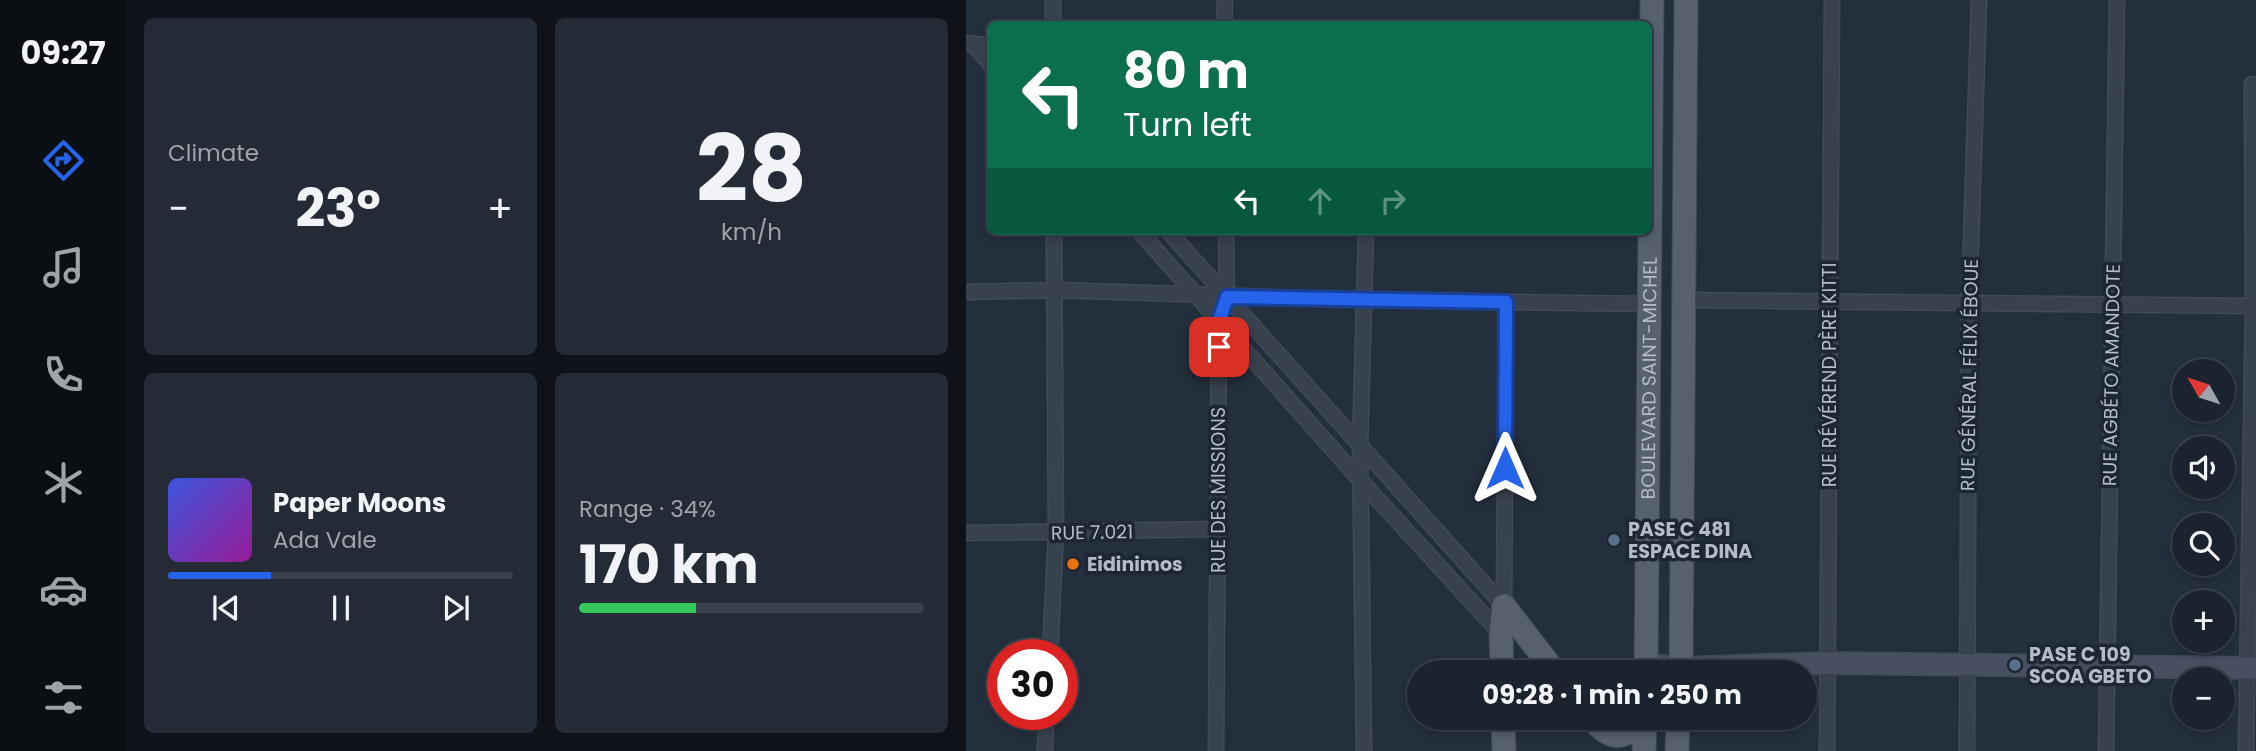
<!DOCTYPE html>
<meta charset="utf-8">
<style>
:root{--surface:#1b232e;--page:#242b36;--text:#f1f3f6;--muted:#a0a4aa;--line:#39404a;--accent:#2563eb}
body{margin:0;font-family:Poppins,sans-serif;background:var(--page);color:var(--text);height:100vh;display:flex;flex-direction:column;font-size:26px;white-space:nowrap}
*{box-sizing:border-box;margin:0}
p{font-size:23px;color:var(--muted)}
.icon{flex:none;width:38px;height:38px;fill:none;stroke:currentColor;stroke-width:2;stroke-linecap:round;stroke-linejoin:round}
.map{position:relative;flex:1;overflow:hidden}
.side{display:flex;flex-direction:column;gap:18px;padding:18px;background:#0f1319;width:840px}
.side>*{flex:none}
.hud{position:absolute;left:21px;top:21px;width:665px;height:214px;border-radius:10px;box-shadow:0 4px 10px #0003,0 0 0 2px var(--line);background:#0b6e4f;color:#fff;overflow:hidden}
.needle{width:46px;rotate:309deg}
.fabs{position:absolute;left:1206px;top:359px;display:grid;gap:14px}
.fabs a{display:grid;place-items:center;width:63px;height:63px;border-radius:50%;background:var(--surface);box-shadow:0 4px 10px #0003,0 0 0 2px var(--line);font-size:35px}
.speed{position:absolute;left:21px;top:639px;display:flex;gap:14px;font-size:35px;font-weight:700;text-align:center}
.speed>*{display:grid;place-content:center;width:91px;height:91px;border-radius:50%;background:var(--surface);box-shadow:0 4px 10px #0003,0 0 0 2px var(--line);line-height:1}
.speed .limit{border:10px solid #d22;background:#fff;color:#111}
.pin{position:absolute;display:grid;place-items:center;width:60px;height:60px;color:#fff;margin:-30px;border-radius:14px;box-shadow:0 4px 10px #0006}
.me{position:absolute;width:77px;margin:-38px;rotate:0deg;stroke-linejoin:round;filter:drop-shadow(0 0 5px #0008)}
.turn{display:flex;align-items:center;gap:24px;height:147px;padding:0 21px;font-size:32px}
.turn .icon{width:91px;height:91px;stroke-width:2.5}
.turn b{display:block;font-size:49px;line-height:60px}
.lanes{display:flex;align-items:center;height:66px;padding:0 21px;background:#0003;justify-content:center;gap:35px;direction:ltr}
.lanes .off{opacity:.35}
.big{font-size:52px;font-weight:700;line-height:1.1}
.side .tile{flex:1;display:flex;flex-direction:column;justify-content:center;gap:10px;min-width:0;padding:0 24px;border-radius:10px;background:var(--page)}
.side .dial{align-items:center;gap:0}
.dial b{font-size:91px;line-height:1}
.song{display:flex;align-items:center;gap:21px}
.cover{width:84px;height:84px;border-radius:10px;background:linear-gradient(135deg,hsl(230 70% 55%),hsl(300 70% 35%))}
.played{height:7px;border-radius:4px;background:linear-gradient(90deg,var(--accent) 30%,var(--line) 30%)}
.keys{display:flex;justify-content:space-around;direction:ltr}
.heat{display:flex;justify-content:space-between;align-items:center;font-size:38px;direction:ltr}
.charge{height:10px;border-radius:5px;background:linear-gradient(90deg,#34c759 34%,var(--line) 0)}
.side .tiles{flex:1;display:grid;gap:18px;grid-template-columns:repeat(2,1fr)}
.trip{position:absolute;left:441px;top:660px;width:410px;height:70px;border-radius:35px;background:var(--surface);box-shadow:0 4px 10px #0003,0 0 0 2px var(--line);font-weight:700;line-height:70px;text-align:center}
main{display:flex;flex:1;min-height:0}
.menu{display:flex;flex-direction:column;width:126px;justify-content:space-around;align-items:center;background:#0b0e12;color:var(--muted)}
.menu .icon{width:49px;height:49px}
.menu .selected{color:var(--accent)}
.menu b{font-size:32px;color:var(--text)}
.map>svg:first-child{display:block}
</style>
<main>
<nav class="menu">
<b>09:27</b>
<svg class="icon selected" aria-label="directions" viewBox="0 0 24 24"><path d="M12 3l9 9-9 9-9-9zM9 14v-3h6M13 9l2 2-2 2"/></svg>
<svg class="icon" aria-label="music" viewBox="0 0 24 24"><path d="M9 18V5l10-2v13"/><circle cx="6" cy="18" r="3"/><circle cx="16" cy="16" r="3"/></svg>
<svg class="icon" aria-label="phone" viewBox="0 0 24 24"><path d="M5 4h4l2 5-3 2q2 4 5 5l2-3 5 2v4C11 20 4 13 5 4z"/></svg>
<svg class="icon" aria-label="climate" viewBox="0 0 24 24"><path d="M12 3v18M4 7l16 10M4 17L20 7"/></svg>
<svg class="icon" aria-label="car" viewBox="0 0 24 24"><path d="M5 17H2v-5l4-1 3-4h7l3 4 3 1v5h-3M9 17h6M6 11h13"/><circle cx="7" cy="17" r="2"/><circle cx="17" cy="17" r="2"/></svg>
<svg class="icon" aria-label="filters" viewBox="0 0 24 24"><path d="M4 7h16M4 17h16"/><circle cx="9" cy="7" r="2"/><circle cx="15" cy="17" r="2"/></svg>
</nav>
<section class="side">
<div class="tiles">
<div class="tile"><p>Climate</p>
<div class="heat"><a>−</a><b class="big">23°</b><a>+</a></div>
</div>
<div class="tile dial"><b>28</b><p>km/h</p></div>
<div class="tile">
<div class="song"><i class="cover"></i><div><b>Paper Moons</b><p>Ada Vale</p></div></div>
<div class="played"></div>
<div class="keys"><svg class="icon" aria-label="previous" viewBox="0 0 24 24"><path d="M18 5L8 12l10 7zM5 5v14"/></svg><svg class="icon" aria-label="pause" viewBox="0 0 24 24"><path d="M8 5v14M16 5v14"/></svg><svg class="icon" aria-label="next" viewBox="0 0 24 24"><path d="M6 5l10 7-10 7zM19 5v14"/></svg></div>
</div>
<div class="tile"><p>Range · 34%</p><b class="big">170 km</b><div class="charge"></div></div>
</div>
</section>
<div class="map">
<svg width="1290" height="751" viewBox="0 0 1290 751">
<rect width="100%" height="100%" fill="#242f3e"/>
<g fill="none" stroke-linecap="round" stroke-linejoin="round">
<g stroke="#414a57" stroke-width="17">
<path id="street" d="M 87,24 L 87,0
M 258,24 L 259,0
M 1,43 L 24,46
M 6,43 L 24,64
M 173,231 L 394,480 L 535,634
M 202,231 L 538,606
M 0,292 L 90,290 L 398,300 L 682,304
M 717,300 L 1290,306
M 0,533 L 252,529
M 538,606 L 540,302
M 84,654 L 90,532 L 88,231
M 79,751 L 80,714
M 250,751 L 253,321 L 261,297 L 260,231
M 398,751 L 394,445 L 400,231
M 861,751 L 866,0
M 1001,751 L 1003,303 L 1013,0
M 1140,751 L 1151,0
M 1280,751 L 1287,306 L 1286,84"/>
</g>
<g stroke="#414a57" stroke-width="24">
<path id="secondary" d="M 680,665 L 715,668 L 861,663 L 1290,668"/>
</g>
<g stroke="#414a57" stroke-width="25">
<g id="primary">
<path d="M 538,606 L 589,672"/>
<path d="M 536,672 L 535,634 L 538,606"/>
<path id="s1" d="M 680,672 L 686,0"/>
<path d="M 715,672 L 720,0"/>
<path d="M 537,718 L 538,751"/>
<path d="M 625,718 C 645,742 658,741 679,718"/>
<path d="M 678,751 L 679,718"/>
<path d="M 711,751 L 712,718"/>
</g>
</g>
<use href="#street" stroke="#38414e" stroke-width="14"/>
<use href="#secondary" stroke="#465061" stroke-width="21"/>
<use href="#primary" stroke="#56606e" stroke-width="23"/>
</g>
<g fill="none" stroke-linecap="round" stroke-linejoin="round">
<g stroke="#184099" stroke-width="18">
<path id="route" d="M 253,347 L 253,321 L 261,297 L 540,302 L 539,468"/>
</g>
<use href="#route" stroke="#2563eb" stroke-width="12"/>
</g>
<g fill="#5c6f8a" stroke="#1d2633" stroke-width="2.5">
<circle cx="648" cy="540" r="7"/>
<circle cx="1049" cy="665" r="7"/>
</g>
<circle fill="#e8710a" stroke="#1d2633" stroke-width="2.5" cx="107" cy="564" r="7"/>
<g text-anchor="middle" stroke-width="7" stroke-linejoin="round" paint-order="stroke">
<g font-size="19" fill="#b4bcc9" stroke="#1d2633">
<text transform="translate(863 375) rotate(-90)" y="7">RUE RÉVÉREND PÈRE KITTI</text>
<text transform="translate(1003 375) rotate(-89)" y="7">RUE GÉNÉRAL FÉLIX ÉBOUE</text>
<text transform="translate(1145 375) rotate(-89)" y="7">RUE AGBÉTO AMANDOTE</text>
<text dy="7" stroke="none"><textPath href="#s1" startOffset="294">BOULEVARD SAINT-MICHEL</textPath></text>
<text transform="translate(252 490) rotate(-90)" y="7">RUE DES MISSIONS</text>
<text transform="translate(126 532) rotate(-1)" y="7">RUE 7.021</text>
</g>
<g font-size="19" font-weight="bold" fill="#b4bcc9" stroke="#1d2633" text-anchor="start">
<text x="662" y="536">PASE C 481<tspan x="662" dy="22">ESPACE DINA</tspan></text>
<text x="121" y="571">Eidinimos</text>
<text x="1063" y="661">PASE C 109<tspan x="1063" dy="22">SCOA GBETO</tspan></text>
</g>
</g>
</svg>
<div class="fabs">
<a><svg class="needle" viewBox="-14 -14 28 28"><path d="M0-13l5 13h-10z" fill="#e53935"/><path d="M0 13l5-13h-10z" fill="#a0a4aa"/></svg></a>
<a><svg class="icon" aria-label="sound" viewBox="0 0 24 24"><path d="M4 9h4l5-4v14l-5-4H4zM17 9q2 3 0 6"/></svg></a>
<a><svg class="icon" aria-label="search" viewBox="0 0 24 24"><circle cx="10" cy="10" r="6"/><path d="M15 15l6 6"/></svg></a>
<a>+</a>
<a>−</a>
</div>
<div class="speed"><div class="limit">30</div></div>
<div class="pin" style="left:253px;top:347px;background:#d93025"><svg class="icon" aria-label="arrive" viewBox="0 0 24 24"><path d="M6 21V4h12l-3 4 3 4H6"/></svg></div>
<svg class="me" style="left:539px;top:468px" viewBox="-20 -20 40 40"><path d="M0-17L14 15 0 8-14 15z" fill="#2563eb" stroke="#fff" stroke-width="4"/></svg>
<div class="trip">09:28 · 1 min · 250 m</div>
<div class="hud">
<div class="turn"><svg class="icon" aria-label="left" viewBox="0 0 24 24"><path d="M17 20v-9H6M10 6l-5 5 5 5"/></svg><div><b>80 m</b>Turn left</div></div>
<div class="lanes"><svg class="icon" aria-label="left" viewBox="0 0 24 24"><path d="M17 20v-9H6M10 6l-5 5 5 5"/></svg><svg class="icon off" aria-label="ahead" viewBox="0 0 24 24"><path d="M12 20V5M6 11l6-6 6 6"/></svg><svg class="icon off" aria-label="right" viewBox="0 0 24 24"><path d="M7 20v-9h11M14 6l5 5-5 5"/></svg></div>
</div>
</div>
</main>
